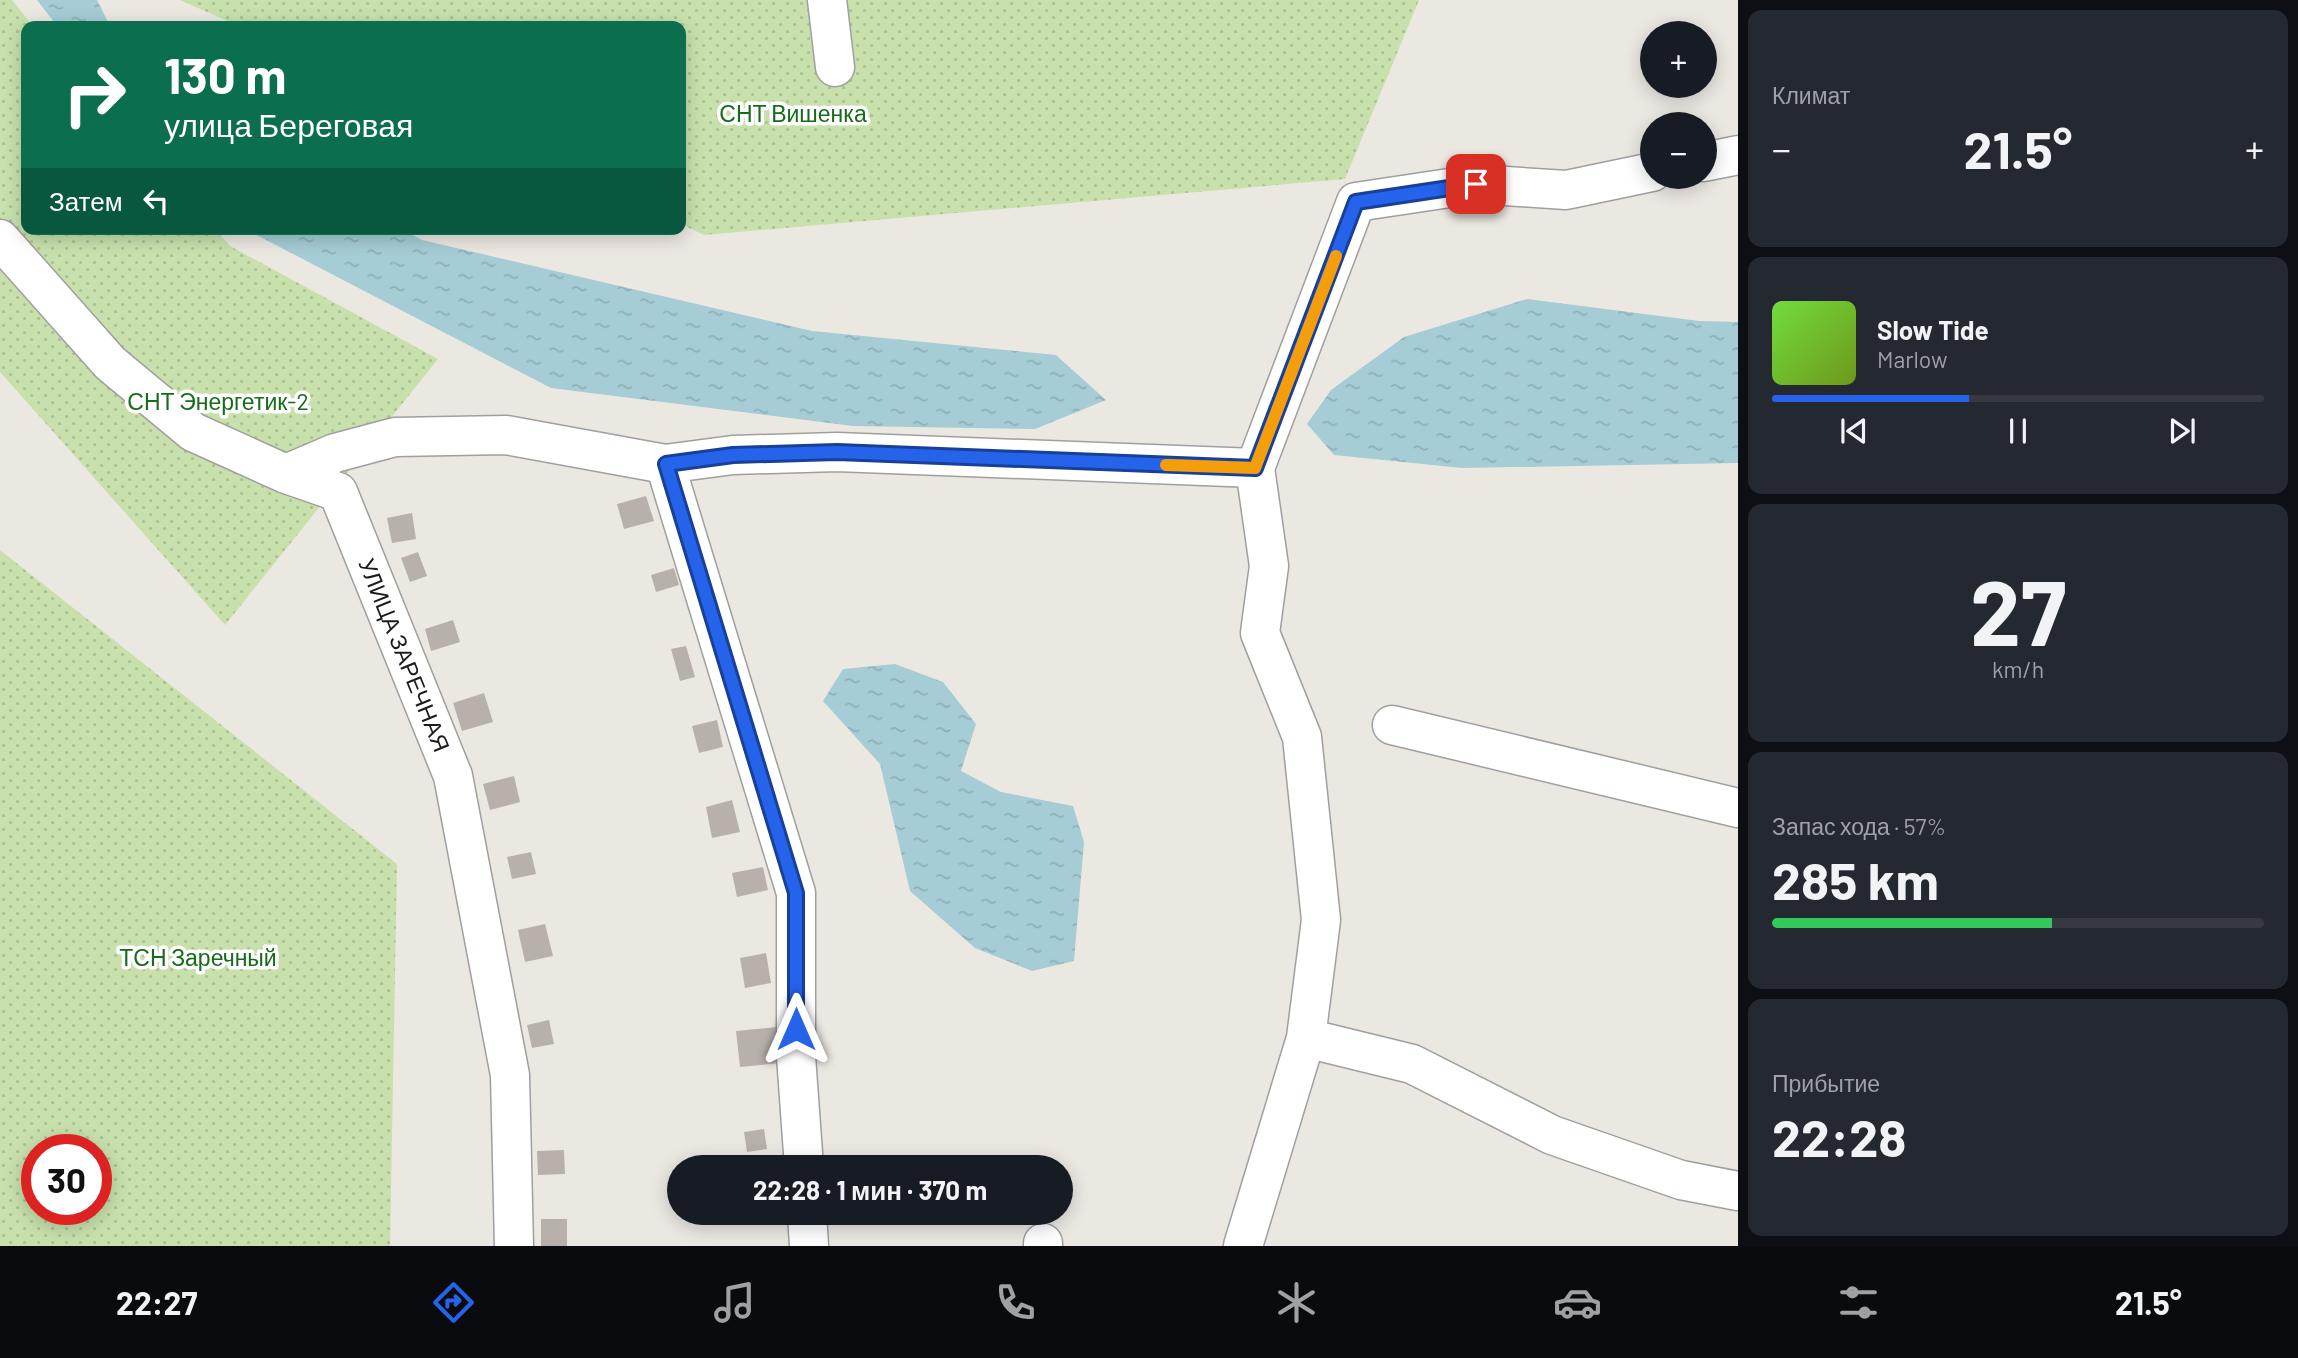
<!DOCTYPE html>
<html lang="ru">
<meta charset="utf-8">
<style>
:root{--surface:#171b24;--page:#242831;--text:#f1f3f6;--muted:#9ea1a6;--line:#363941;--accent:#2563eb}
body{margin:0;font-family:Barlow,sans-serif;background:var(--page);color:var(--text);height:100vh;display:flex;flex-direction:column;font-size:26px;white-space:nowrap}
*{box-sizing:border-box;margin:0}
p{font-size:23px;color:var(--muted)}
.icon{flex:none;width:38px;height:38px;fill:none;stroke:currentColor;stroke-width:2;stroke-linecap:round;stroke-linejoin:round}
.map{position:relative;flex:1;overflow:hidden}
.details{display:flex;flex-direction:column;gap:10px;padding:10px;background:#0d0f14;width:560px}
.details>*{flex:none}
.top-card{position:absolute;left:21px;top:21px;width:665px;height:214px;border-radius:14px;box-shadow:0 4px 18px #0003;background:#0b6e4f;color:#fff;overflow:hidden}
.fabs{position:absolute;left:1640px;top:21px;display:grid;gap:14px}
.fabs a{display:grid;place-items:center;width:77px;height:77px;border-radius:50%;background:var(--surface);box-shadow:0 4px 18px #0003;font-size:35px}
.speed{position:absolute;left:21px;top:1134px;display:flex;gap:14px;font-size:35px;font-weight:700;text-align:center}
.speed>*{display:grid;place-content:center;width:91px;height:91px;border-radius:50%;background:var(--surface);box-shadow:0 4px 18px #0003;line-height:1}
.speed .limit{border:10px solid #d22;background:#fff;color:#111}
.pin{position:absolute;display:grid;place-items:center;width:60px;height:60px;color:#fff;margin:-30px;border-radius:14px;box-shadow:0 4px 10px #0006}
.me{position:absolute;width:77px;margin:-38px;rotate:0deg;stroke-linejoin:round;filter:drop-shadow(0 0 5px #0008)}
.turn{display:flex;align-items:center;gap:24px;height:147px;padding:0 28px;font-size:32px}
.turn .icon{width:91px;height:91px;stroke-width:2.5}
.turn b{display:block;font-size:49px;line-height:60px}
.then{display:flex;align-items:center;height:66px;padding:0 28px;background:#0003;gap:14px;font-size:26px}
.big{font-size:52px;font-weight:700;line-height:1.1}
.details .tile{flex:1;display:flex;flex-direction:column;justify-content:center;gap:10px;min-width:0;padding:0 24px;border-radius:14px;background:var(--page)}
.details .dial{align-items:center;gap:0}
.dial b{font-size:91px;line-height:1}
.song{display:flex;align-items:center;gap:21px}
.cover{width:84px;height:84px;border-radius:10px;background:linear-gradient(135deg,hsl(100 70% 55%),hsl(80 70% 35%))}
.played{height:7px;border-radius:4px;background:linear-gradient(90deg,var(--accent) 40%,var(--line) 40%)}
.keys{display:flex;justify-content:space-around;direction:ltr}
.heat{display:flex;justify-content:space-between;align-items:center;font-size:38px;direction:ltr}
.charge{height:10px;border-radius:5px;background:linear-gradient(90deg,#34c759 57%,var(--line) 0)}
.trip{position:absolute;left:667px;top:1155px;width:406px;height:70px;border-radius:35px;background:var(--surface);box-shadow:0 4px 18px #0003;font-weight:700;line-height:70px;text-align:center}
.tabs{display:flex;height:112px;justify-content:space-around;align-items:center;background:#090b0e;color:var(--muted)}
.tabs .icon{width:49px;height:49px}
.tabs .active{color:var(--accent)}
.tabs b{font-size:32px;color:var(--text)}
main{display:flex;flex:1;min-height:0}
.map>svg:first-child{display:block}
</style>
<main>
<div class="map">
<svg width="1738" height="1246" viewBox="0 0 1738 1246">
<defs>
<pattern id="garden-dots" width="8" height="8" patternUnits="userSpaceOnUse" patternTransform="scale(1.75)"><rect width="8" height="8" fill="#c8e1ac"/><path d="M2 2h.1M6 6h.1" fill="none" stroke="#abc093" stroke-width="1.8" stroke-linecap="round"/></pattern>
<pattern id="water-ripples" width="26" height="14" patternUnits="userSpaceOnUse" patternTransform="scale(1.75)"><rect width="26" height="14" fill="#a6ccd5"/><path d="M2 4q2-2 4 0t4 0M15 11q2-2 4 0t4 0" fill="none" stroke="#8eafb6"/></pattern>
</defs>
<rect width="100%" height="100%" fill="#ebe8e2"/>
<path fill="url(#garden-dots)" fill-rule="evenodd" d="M 0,0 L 12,0 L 33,26 L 26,26 L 26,229 L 215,229 L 230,246 L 438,359 L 225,625 L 0,372 Z
M 180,0 L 1419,0 L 1345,179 L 704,235 L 681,224 L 681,26 L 239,26 Z
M 0,550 L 397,864 L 390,1246 L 0,1246 ZM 37,1150 L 96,1150 L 96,1209 L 37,1209 Z"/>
<path fill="url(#water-ripples)" d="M 37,0 L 97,0 L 110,26 L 57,26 Z
M 245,229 L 402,229 L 422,240 L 812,331 L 1056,355 L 1106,400 L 1035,429 L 853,426 L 551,388 Z
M 1527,299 L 1699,321 L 1738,322 L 1738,463 L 1462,468 L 1334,455 L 1307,424 L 1331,390 L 1404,337 Z
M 895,664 L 943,682 L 976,724 L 961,771 L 1001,792 L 1073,806 L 1084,842 L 1074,961 L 1032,971 L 975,948 L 910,891 L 880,764 L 823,701 L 843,669 Z"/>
<path fill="#b8b1ab" d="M 646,496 L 654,521 L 624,529 L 617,504 Z
M 412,513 L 416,539 L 392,543 L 387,518 Z
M 418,552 L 427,576 L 410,582 L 401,558 Z
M 674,568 L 679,585 L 656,592 L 651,575 Z
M 453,620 L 460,642 L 431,651 L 425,629 Z
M 686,646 L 695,677 L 680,681 L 671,649 Z
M 484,693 L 493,722 L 462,731 L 453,703 Z
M 717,720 L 723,747 L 699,753 L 692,726 Z
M 514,776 L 520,802 L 490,810 L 483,784 Z
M 732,800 L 740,832 L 712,838 L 706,807 Z
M 531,852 L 536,874 L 512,879 L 507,857 Z
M 763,867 L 768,890 L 737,897 L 732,873 Z
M 545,924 L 553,956 L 525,962 L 518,930 Z
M 766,953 L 771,983 L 745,988 L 740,958 Z
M 549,1020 L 554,1044 L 532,1048 L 527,1025 Z
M 777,1027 L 781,1063 L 740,1067 L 736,1031 Z
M 764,1129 L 767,1149 L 747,1152 L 744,1132 Z
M 564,1150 L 565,1174 L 538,1175 L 537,1151 Z
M 824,1213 L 845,1213 L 845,1216 L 825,1217 Z
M 541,1219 L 567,1219 L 567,1246 L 541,1246 Z"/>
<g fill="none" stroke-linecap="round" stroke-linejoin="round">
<g stroke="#9f9f9f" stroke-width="41">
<path id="minor" d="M 827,0 L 835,67
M 1704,162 L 1738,155
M 0,239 L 110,363 L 193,432 L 286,474 L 338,492 L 453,776 L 510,1075 L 514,1246
M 665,464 L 733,455 L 837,452 L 1255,468 L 1356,202 L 1476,184 L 1566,190 L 1652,172
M 286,474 L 335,453 L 395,437 L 506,435 L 665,464 L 796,893 L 796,1056 L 804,1167
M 1392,725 L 1738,808
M 1299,1061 L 1306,1038 L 1412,1064 L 1552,1135 L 1681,1180 L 1738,1191
M 807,1213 L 809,1246
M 1043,1243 L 1043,1246
M 1243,1246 L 1306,1038 L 1321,920 L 1302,737 L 1260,633 L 1269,566 L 1255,468"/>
</g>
<use href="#minor" stroke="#fff" stroke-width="38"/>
</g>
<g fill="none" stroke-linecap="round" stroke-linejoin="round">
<g stroke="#184099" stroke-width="18">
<path id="route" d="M 796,1029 L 796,893 L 666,464 L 733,455 L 837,452 L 1255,468 L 1356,202 L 1476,184"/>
</g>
<use href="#route" stroke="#2563eb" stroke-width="12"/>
<path stroke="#f59e0b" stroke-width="12" d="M 1166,465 L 1255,468 L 1336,256"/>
</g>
<g text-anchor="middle" stroke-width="7" stroke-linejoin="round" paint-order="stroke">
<g font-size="23" fill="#176b1a" stroke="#fff">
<text x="793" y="122">СНТ Вишенка</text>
<text x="218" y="410">СНТ Энергетик-2</text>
<text x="198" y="966">ТСН Заречный</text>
</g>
<g font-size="23" fill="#1b1b1b" stroke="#fff">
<text transform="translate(404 655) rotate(68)" y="8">УЛИЦА ЗАРЕЧНАЯ</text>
</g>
</g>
</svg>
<div class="fabs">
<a>+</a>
<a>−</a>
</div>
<div class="speed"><div class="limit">30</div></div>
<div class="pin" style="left:1476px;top:184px;background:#d93025"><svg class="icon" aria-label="arrive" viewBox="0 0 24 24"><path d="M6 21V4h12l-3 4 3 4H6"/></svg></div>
<svg class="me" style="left:796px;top:1029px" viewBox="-20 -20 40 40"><path d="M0-17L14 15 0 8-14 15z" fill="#2563eb" stroke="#fff" stroke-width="4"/></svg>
<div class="trip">22:28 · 1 мин · 370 m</div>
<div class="top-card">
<div class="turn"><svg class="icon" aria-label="right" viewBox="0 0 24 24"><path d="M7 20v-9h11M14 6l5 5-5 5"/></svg><div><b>130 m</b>улица Береговая</div></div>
<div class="then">Затем<svg class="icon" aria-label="left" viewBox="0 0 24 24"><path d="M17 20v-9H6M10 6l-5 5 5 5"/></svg></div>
</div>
</div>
<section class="details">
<div class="tile"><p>Климат</p>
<div class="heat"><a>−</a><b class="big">21.5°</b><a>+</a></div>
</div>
<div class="tile">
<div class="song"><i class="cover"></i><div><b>Slow Tide</b><p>Marlow</p></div></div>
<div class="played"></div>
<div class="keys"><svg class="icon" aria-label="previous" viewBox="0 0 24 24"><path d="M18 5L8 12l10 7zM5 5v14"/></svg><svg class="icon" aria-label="pause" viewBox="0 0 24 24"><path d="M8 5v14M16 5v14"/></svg><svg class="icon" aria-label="next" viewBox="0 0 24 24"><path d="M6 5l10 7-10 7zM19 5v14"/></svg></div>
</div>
<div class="tile dial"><b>27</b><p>km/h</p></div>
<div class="tile"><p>Запас хода · 57%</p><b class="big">285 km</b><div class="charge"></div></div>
<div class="tile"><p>Прибытие</p><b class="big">22:28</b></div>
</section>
</main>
<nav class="tabs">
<b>22:27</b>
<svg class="icon active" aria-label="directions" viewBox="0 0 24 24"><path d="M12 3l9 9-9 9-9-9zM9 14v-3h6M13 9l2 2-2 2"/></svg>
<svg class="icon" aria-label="music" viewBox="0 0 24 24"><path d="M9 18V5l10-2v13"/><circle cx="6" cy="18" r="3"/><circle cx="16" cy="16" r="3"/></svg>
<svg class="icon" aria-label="phone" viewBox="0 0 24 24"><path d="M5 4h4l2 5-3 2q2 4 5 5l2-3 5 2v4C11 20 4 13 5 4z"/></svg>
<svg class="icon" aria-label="climate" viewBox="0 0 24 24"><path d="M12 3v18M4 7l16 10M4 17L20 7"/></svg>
<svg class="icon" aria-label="car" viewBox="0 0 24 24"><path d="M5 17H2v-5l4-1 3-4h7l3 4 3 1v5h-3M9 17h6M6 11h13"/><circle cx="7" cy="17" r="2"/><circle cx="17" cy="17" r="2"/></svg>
<svg class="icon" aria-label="filters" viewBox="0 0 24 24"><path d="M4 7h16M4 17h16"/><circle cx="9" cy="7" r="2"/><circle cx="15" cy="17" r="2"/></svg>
<b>21.5°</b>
</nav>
